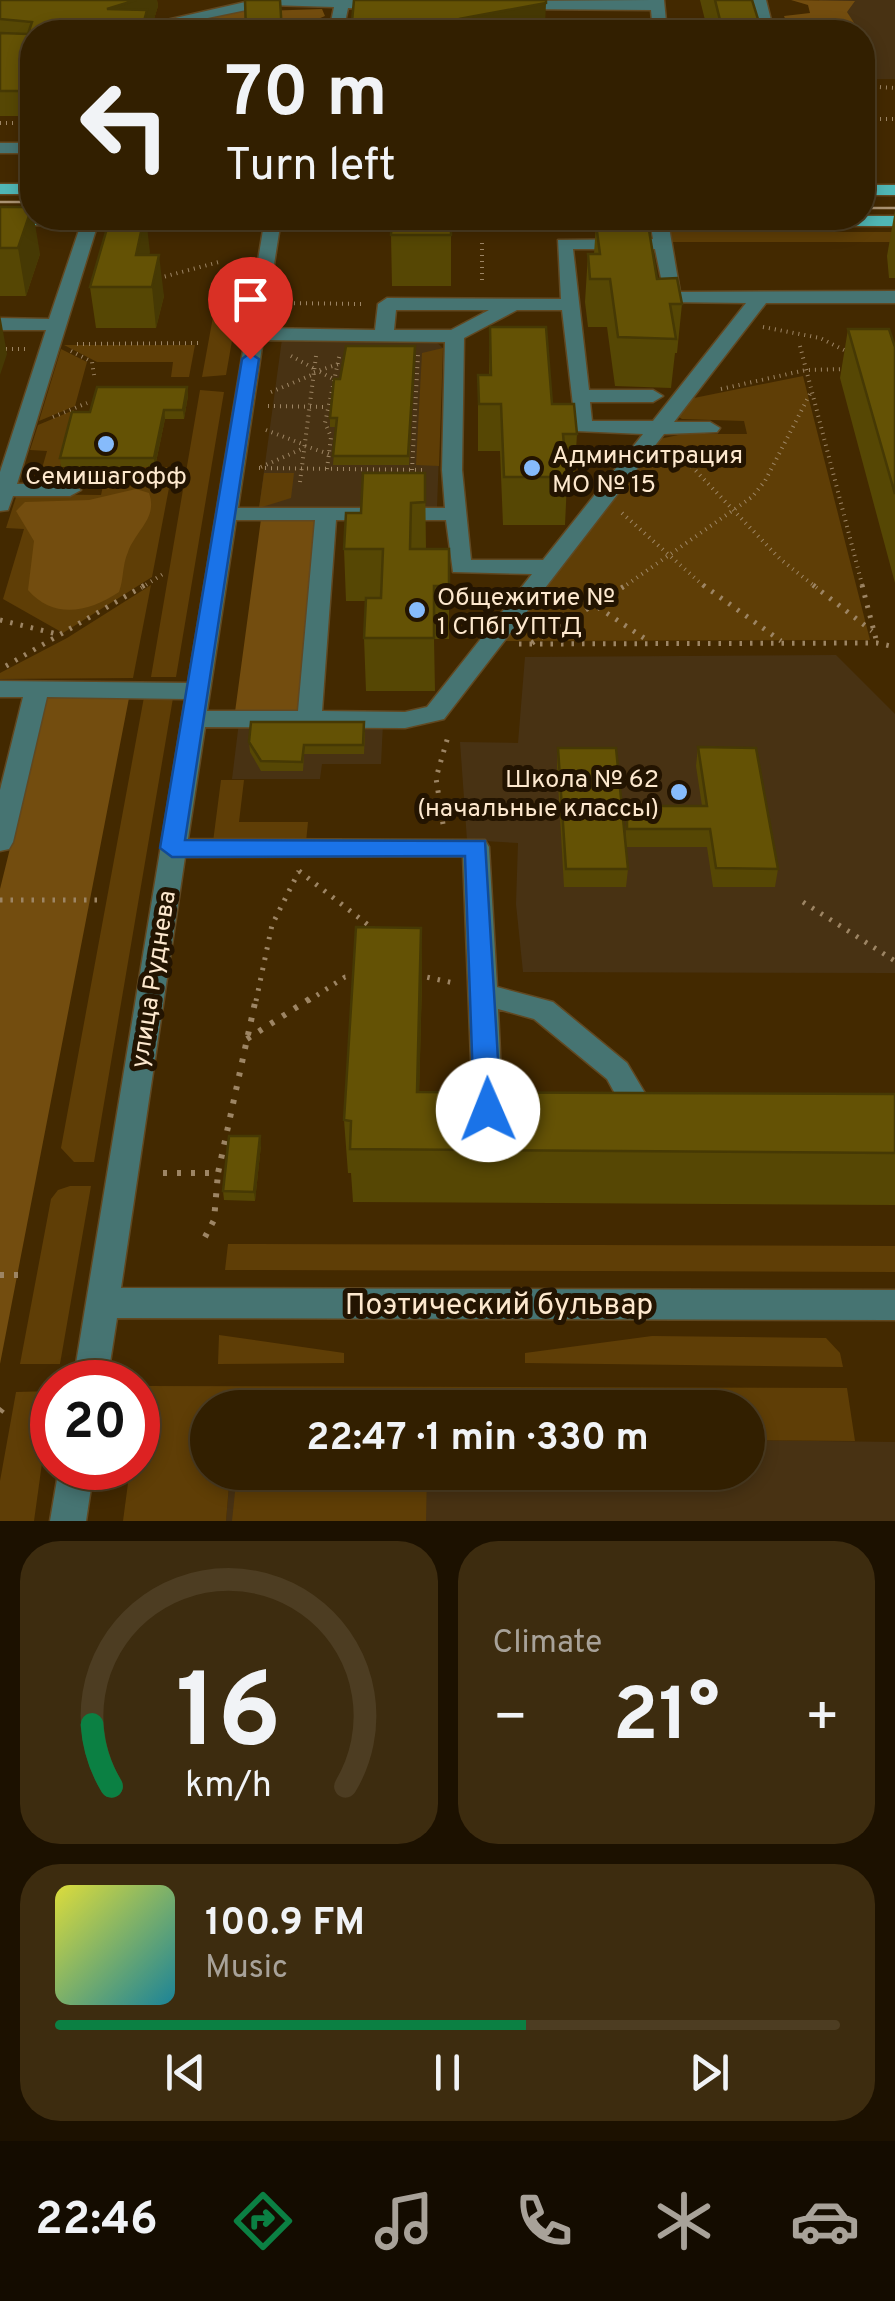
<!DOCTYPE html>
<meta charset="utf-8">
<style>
:root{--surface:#321f00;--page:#3d2c0f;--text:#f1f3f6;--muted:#a8a299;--line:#4d3d22;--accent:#0b8043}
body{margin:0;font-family:Overpass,sans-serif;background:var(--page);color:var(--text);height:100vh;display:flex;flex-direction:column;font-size:38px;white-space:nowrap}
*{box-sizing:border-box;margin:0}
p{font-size:32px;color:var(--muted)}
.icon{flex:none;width:55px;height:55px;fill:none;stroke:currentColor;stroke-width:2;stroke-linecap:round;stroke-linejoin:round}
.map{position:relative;height:1521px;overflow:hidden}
.side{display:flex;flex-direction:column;gap:20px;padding:20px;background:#1c1100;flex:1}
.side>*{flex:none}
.hud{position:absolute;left:20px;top:20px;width:855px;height:210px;border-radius:40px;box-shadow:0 5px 15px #0003,0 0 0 2px var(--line);background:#321f00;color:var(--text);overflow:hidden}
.speed{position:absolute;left:30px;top:1360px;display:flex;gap:20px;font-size:50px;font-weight:700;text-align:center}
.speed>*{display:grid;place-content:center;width:130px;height:130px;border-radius:50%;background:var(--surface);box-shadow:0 5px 15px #0003,0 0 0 2px var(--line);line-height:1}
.speed .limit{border:15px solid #d22;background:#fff;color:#111}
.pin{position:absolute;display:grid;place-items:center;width:85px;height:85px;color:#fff;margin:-102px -42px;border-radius:50% 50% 50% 0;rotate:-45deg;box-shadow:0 0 10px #0007}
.pin .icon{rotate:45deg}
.me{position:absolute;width:110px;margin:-55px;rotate:359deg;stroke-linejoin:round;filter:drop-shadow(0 0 8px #0008)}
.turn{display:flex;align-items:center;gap:35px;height:210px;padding:0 40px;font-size:45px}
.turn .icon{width:130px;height:130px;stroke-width:2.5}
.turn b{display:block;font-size:70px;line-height:85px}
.big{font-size:75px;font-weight:700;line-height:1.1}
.side .card{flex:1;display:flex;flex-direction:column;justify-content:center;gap:15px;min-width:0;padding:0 35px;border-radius:40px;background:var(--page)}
.side .dial{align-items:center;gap:0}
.dial svg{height:260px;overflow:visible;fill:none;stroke:var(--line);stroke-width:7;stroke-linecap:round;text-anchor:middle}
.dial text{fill:var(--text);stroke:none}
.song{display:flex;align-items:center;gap:30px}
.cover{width:120px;height:120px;border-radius:15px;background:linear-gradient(135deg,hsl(60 70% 55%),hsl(190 70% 35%))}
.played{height:10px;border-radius:5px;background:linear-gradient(90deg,var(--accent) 60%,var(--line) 60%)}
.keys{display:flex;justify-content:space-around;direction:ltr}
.heat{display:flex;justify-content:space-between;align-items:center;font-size:55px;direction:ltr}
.side .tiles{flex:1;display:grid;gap:20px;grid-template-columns:1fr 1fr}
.card:last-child{grid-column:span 2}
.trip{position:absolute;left:190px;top:1390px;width:575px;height:100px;border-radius:50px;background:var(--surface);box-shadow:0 5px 15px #0003,0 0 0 2px var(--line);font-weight:700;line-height:100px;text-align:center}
.tabs{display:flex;height:160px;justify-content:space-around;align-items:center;background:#140c00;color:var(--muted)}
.tabs .icon{width:70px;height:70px}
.tabs .selected{color:var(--accent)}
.tabs b{font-size:45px;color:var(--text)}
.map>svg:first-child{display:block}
</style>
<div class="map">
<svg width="895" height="1521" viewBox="0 0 895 1521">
<rect width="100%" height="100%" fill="#432900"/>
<path fill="#483213" d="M 819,0 L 895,0 L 895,79 L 863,79 L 862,32 L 831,32 Z
M 282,339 L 435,341 L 443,348 L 437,507 L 259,508 Z
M 836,655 L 895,714 L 895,973 L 523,972 L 516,904 L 518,843 L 467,840 L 460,742 L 518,743 L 525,657 Z
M 239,722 L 383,723 L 381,764 L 322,764 L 320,779 L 232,779 Z
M 748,1440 L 895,1442 L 895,1521 L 226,1521 L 230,1473 L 748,1472 Z"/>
<path fill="#5f3e06" d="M 670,232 L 895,232 L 895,242 L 672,242 Z
M 217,295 L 240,295 L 226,375 L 202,377 Z
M 64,345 L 195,345 L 189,377 L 171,377 L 173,362 L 97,362 Z
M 443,348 L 439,466 L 416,465 L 422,353 Z
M 61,349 L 87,362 L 75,406 L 39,421 Z
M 803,376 L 870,640 L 501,641 L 659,439 L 683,434 L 747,434 L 744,421 L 682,419 L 677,416 L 689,399 Z
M 200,390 L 224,392 L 176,677 L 151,677 Z
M 74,410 L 60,468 L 173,467 L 152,577 L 63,633 L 3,599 L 24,529 L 6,528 L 17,494 L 101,495 L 103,486 L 37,486 L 47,451 L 30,450 L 38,425 Z
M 264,473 L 294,473 L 291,498 L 259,508 Z
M 151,585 L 133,678 L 0,679 L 0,673 L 67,638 Z
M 144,697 L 173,698 L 94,1162 L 74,1162 L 61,1148 Z
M 221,780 L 244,780 L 239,822 L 308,822 L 306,842 L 213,842 Z
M 70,1186 L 91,1186 L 60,1364 L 20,1364 L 51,1199 L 58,1190 Z
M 228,1244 L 895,1246 L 895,1272 L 225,1270 Z
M 219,1335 L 344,1353 L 344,1363 L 218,1364 Z
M 652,1336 L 826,1338 L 840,1353 L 843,1367 L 525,1363 L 525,1353 Z
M 141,1386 L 847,1388 L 855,1441 L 748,1440 L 748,1408 L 208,1408 L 208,1472 L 230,1473 L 226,1521 L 123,1521 L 130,1468 L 138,1468 Z
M 52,1391 L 34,1521 L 0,1521 L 0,1481 L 16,1392 Z
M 237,1473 L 427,1473 L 426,1521 L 232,1521 Z"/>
<path fill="#734d0f" d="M 791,0 L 855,1 L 847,12 L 860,32 L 790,32 L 784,16 L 810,13 L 808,5 Z
M 322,9 L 325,16 L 318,19 L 245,18 L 196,32 L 158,32 L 232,12 Z
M 136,489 L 149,493 C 158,518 136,530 128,552 C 122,565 124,579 119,592 C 89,612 54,620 28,590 L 34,541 L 16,511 L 25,502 L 89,500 Z
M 261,519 L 321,519 L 302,713 L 235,712 Z
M 47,698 L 129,698 L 0,1364 L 0,889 Z"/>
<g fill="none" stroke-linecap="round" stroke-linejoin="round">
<g stroke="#614821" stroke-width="3">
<path id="minor" d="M 254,0 L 366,0 L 391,5 L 384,9 L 348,8 L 343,32 L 329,32 L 334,7 L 270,5 L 140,32 L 114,32 Z
M 650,0 L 664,0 L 667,32 L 653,32 L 651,10 L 514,9 L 507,5 L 514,1 Z
M 752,0 L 766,0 L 774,32 L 760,32 Z
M 0,143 L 32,143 L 32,153 L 0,153 Z
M 83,218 L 99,220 L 17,484 L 70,484 L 81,490 L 70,496 L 13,496 L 8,510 L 0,511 L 0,472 L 46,330 L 0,330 L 0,318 L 49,319 Z
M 265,218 L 281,220 L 264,328 L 375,330 L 378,304 L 387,298 L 561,299 L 558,240 L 653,239 L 651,227 L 660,222 L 669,227 L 680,292 L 895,291 L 895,303 L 766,303 L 674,422 L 710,422 L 720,428 L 717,432 L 664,434 L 444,719 L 405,728 L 205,727 L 188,839 L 485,840 L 489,847 L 497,987 L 553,1002 L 627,1063 L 655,1110 L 651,1119 L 640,1122 L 629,1119 L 607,1079 L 534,1019 L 498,1009 L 502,1098 L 516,1101 L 520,1110 L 516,1119 L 505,1122 L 477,1119 L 473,1110 L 463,856 L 185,857 L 121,1288 L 895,1290 L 895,1320 L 117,1318 L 107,1382 L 73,1382 L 185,699 L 47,697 L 13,842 L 9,849 L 0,851 L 0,790 L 23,697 L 0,697 L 0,681 L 188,683 ZM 573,249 L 655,249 L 666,302 L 746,303 L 653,421 L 592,421 L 590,402 L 653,402 L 663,396 L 653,390 L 589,390 ZM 396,310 L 489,310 L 451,330 L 394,330 ZM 517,310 L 562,310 L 576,431 L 643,434 L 543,560 L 471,560 L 462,470 L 464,338 ZM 263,340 L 445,342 L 442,470 L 445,508 L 238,508 ZM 236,520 L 315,520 L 298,711 L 207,711 ZM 336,520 L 446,520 L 453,572 L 532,574 L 427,707 L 405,712 L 322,711 Z
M 59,1468 L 94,1468 L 86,1521 L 50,1521 Z"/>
</g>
<g stroke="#614821" stroke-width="3">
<path id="major" d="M 0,184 L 32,184 L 32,194 L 0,194 Z
M 862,185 L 895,185 L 895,195 L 862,195 Z
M 0,215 L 895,216 L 895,226 L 0,225 Z"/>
</g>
<path stroke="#9d8564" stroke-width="4" stroke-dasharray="1 5" stroke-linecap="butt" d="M 862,86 L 895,88
M 862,119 L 895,119
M 0,123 L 32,123
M 482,243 L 482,285
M 159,278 L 219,262
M 282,303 L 364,304
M 763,327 L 820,338 L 848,352
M 77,344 L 203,343
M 800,346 L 863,588
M 0,349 L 25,349
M 71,351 L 92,362 L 94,375
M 291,356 L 315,369
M 314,372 L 339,364
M 320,372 L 337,381
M 721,389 L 806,370 L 848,369
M 271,392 L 314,374
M 268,406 L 327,407
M 53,417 L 87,403
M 266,430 L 305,445
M 305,446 L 329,454
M 675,449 L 780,559 L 817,588
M 261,467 L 304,448
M 259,468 L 426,470
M 327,469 L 331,437 L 325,423 L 340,353
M 412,470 L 418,354
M 300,482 L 316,356
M 622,513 L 706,588
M 141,588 L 163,574
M 622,588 L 752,497 L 765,481 L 812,390"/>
<path stroke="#9d8564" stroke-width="5" stroke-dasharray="2.5 8" stroke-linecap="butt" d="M 462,585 L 466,634
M 703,585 L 781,641
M 813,585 L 872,631
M 862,585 L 877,643
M 560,590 L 596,606 L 650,642
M 0,620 L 61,635
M 532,643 L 626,585
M 519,644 L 877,643 L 895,647
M 6,666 L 145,585
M 443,824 L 436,778 L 449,733
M 299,871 L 376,931
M 0,900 L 101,900
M 803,902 L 895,961
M 417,975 L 454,983
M 256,1001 L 272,925 L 299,871
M 308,1001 L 345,977 L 356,976"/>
<path stroke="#9d8564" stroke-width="6" stroke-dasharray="4 10" stroke-linecap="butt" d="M 247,1039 L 311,998
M 163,1173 L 218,1173 L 256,998
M 205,1237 L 214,1220 L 218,1173
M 0,1275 L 28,1275
M 0,1412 L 4,1407"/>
<use href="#minor" fill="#467472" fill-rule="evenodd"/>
<use href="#major" fill="#50b7b5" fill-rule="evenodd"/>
<path stroke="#aa9272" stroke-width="2.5" d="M 0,202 L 32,202
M 862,208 L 895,208"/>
</g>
<path fill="#564704" d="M 0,0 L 157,0 L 158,6 L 154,19 L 148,21 L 150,32 L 32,32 L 32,116 L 0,116 Z
M 700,0 L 752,0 L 762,32 L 708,32 Z
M 0,207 L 40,254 L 26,296 L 0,296 Z
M 895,210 L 895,278 L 889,278 L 887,256 Z
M 110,218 L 146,218 L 149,255 L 164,296 L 156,328 L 96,328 L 90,287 Z
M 451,218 L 451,286 L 392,286 L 391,235 Z
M 596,224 L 657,279 L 682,304 L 677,353 L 675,353 L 671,388 L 615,386 L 607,327 L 588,327 L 585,302 L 588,254 L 594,254 Z
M 490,327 L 577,434 L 574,482 L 567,482 L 565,525 L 503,525 L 500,451 L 478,451 L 478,375 L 489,375 Z
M 848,329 L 895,347 L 895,583 L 840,378 Z
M 415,346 L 409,465 L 333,465 L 336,427 L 330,427 L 330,418 L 340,379 Z
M 187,387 L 188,396 L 184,419 L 165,419 L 155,467 L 61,467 L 60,458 L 90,412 Z
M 425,473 L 426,549 L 449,549 L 449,639 L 434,639 L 435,691 L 366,691 L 364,638 L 366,601 L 346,601 L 344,549 L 361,513 Z
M 365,732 L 364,754 L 304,754 L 303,771 L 261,771 L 250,752 L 249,742 Z
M 698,747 L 778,869 L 775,887 L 713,887 L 707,847 L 626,847 L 628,869 L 626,887 L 564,887 L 557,766 L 558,748 L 625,842 L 627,806 L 702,806 L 696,766 Z
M 421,928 L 422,981 L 419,1092 L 895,1094 L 895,1205 L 353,1202 L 351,1173 L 348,1173 L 344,1120 Z
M 261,1145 L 255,1201 L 224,1200 L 223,1191 Z"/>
<path fill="#463904" d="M 136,0 L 157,0 L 158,6 L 154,19 L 149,21 L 150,32 L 141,32 L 107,9 Z
M 546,3 L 545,27 L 515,32 L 459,19 Z
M 32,208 L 32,218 L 34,218 L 40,254 L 26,296 L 18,248 Z
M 144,218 L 146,218 L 150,252 L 143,287 L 136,255 Z
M 159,255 L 164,296 L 156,328 L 152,287 Z
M 0,314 L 7,354 L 0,375 Z
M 187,387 L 188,396 L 184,419 L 183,410 Z
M 164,410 L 165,419 L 155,467 L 154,458 Z
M 421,928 L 422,981 L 418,1144 L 417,1092 Z
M 260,1136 L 261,1145 L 255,1201 L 254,1192 Z"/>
<path fill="#645205" stroke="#463904" stroke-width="2.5" d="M 0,0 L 136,0 L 107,9 L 147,10 L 141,32 L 32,32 L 32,91 L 0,91 L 0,33 L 28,34 L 32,22 L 0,19 Z
M 245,0 L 280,0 L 282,32 L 246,32 Z
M 354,0 L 546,0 L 546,3 L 459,19 L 535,32 L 351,32 Z
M 715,0 L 752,0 L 762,32 L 723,32 Z
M 0,207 L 32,207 L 18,248 L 0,248 Z
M 110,218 L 144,218 L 136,255 L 159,255 L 152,287 L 90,287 Z
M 392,218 L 451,218 L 451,235 L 391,235 Z
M 596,224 L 648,224 L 657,279 L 677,278 L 682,304 L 670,304 L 676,339 L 618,337 L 610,279 L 590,279 L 588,254 L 600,254 Z
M 490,327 L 546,327 L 552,404 L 574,404 L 577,434 L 563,434 L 567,477 L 504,477 L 501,404 L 479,404 L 478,375 L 491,375 Z
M 848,329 L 889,329 L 895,347 L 895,494 Z
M 346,346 L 415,346 L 408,456 L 333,456 L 337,418 L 330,418 L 334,379 L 340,379 Z
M 97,387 L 187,387 L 183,410 L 164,410 L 154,458 L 60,458 L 72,412 L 90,412 Z
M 363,473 L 425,473 L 425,502 L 411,503 L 410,549 L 449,549 L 449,586 L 434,586 L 434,638 L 364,638 L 366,598 L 381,598 L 383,549 L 344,549 L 346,513 L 361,513 Z
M 251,722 L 364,722 L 363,745 L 304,745 L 302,762 L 261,761 L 249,742 Z
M 698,747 L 756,748 L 778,869 L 716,868 L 710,829 L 627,829 L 627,806 L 707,806 Z
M 558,748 L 616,748 L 628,869 L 566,869 Z
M 356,927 L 421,928 L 417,1092 L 895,1094 L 895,1153 L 350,1149 L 351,1121 L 344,1120 Z
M 229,1136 L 260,1136 L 254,1192 L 223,1191 Z"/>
<path fill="#1a73e8" stroke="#114b97" stroke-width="2.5" d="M 250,353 L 259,359 L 185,840 L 485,841 L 501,1110 L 497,1118 L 478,1118 L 474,1110 L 465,856 L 172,857 L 160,848 L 242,359 Z"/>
<g fill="#86bbfb" stroke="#231401" stroke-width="4">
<circle cx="106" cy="444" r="10"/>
<circle cx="532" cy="468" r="10"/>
<circle cx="417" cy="610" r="10"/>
<circle cx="679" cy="792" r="10"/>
</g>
<g text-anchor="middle" stroke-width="10" stroke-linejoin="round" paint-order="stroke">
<g font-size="25" fill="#fde8ce" stroke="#231401" text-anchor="start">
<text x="552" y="463">Админситрация<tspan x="552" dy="29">МО № 15</tspan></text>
<text x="106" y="484" text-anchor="middle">Семишагофф</text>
<text x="437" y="605">Общежитие №<tspan x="437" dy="29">1 СПбГУПТД</tspan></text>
<text x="659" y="787" text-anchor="end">Школа № 62<tspan x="659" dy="29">(начальные классы)</tspan></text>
</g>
<g font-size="25" fill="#fde8ce" stroke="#231401">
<text transform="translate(152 979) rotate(-81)" y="9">улица Руднева</text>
</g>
<g font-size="30" fill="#fde8ce" stroke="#231401">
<text x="499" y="1314">Поэтический бульвар</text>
</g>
</g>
</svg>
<div class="speed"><div class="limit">20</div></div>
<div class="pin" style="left:250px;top:359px;background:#d93025"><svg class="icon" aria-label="arrive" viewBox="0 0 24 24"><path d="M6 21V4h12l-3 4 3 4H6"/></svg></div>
<svg class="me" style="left:488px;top:1110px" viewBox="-20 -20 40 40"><circle r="19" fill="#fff"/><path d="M0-13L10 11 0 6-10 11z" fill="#1a73e8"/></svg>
<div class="trip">22:47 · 1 min · 330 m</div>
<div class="hud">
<div class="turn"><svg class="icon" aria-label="left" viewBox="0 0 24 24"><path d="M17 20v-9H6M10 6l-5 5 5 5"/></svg><div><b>70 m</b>Turn left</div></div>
</div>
</div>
<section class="side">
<div class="tiles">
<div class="card dial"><svg viewBox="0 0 100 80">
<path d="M14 69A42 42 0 1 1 86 69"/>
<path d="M14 69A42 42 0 0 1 8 50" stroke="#0b8043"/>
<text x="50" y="56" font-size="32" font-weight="700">16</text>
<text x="50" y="72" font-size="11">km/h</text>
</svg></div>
<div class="card"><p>Climate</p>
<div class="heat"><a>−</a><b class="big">21°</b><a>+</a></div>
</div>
<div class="card">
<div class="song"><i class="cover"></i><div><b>100.9 FM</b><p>Music</p></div></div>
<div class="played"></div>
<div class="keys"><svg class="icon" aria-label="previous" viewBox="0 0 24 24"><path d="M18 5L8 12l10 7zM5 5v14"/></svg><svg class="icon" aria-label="pause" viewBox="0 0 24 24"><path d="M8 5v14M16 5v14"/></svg><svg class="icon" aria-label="next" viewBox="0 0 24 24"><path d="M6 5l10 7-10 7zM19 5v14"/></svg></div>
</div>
</div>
</section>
<nav class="tabs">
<b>22:46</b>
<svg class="icon selected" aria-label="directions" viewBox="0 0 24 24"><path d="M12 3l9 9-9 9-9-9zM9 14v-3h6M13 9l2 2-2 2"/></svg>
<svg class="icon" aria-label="music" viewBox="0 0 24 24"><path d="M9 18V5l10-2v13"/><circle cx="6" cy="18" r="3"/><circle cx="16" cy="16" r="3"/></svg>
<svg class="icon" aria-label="phone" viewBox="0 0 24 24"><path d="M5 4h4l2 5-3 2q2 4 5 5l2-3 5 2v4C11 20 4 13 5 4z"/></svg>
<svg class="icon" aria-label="climate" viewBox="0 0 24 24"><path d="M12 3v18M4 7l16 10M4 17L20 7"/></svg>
<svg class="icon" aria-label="car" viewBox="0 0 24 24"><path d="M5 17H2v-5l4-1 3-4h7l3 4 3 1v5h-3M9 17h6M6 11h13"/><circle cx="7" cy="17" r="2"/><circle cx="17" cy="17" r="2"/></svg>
</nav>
